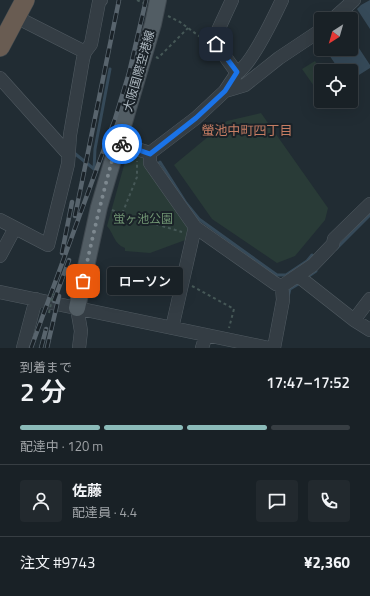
<!DOCTYPE html>
<html lang="ja">
<meta charset="utf-8">
<style>
:root{--surface:#192126;--page:#22292e;--text:#f1f3f6;--muted:#9fa3a7;--line:#373e43;--accent:#8bbbb9}
body{margin:0;font-family:"Titillium Web","Noto Sans JP",sans-serif;background:var(--page);color:var(--text);height:100vh;display:flex;flex-direction:column;font-size:15px;white-space:nowrap}
*{box-sizing:border-box;margin:0}
p{font-size:13px;color:var(--muted)}
.icon{flex:none;width:22px;height:22px;fill:none;stroke:currentColor;stroke-width:2;stroke-linecap:round;stroke-linejoin:round}
.map{position:relative;height:348px;overflow:hidden}
.side{display:flex;flex-direction:column;background:var(--surface);flex:1}
.side>*{flex:none}
.needle{width:26px;rotate:217deg}
.tools{position:absolute;left:314px;top:12px;display:grid;gap:8px}
.tools a{display:grid;place-items:center;width:44px;height:44px;border-radius:4px;background:var(--surface);box-shadow:0 4px 16px #0002,0 0 0 1px var(--line);font-size:20px}
.pin{position:absolute;display:grid;place-items:center;width:34px;height:34px;color:#fff;margin:-17px;border-radius:8px;box-shadow:0 2px 6px #0006}
.courier{position:absolute;display:grid;place-items:center;width:40px;height:40px;margin:-20px;border:3px solid #1a73e8;border-radius:50%;background:#fff;color:#222;box-shadow:0 1px 5px #0007}
.bubble{position:absolute;height:28px;border-radius:4px;background:var(--surface);box-shadow:0 4px 16px #0002,0 0 0 1px var(--line);font-size:13px;font-weight:600;line-height:28px;text-align:center}
.head em{font-style:normal;font-weight:600}
.head div{display:flex;flex-direction:column-reverse}
.head{display:flex;align-items:center;justify-content:space-between;height:68px;padding:0 20px}
h1{font-size:26px;font-weight:600;line-height:30px}
.bar{display:grid;grid-template-columns:repeat(4,1fr);gap:6px 4px;align-content:center;height:48px;padding:0 20px}
.bar i{height:5px;border-radius:3px;background:var(--line)}
.bar .selected{background:var(--accent)}
.bar p{grid-column:span 4}
.line{display:flex;align-items:center;gap:10px;padding:0 20px;border-top:1px solid var(--line)}
.line div{flex:1}
.round{display:grid;place-items:center;flex:none;width:42px;height:42px;border-radius:4px;background:var(--page)}
.map>svg:first-child{display:block}
.green{fill:#293b37}
.water{fill:#364a59}
.lines{fill:none;stroke-linecap:round;stroke-linejoin:round}
.stream{stroke:#364a59;stroke-width:3}
.minor-casing{stroke:#515b62;stroke-width:14}
.major-casing{stroke:#404950;stroke-width:18}
.highway-casing{stroke:#3e484e;stroke-width:20}
.path{stroke:#465857;stroke-width:2;stroke-dasharray:3 3;stroke-linecap:butt}
.minor{stroke:#343d44;stroke-width:13}
.major{stroke:#525d64;stroke-width:16}
.highway{stroke:#695c52;stroke-width:19}
.rail-casing{stroke:#58646d;stroke-width:4.5}
.rail{stroke:#1a2228;stroke-width:3;stroke-dasharray:9;stroke-linecap:butt}
.path-bridge{stroke:#465857;stroke-width:2;stroke-dasharray:3 3;stroke-linecap:butt}
.done{stroke:#7d888f;stroke-width:4;stroke-dasharray:0 7.2}
.route{stroke:#1a73e8;stroke-width:5}
.labels{text-anchor:middle;stroke-width:4;stroke-linejoin:round;paint-order:stroke}
.street-label{font-size:12px;fill:#aeb9c1;stroke:#1a2228}
.park-label{font-size:12px;fill:#709472;stroke:#1a2228}
.neighbourhood-label{font-size:13px;fill:#c67d63;stroke:#1a2228}
</style>
<div class="map">
<svg width="370" height="348" viewBox="0 0 370 348">
<rect width="100%" height="100%" fill="#212c33"/>
<path class="green" d="M 315,61 L 322,71 L 321,71 L 321,96 L 302,69 Z
M 261,113 L 328,208 L 325,220 L 295,256 L 277,263 L 212,219 L 174,165 L 227,121 Z
M 128,151 L 141,155 L 190,229 L 188,239 L 150,253 L 125,251 L 125,248 C 114,244 114,234 107,226 Z"/>
<path class="water" d="M 370,0 L 370,29 L 357,9 L 361,5 Z
M 351,36 L 370,65 L 370,68 L 351,80 L 351,71 L 340,71 L 325,49 L 351,49 Z"/>
<g class="lines">
<path class="stream" d="M 73,152 L 94,169
M 159,163 L 160,162 L 186,203 L 199,219 L 277,275 L 286,275 L 307,261 L 312,255
M 94,169 L 95,149 L 110,69
M 336,249 L 370,215
M 306,278 L 316,271
M 288,297 L 290,289 L 300,283"/>
<g class="minor-casing">
<path id="minor" d="M 16,17 L 85,52
M 333,19 L 354,0
M 237,73 C 252,64 274,17 282,0
M 0,78 L 69,155
M 225,91 L 245,85 L 279,58 L 321,30
M 117,143 L 150,153 L 196,118 L 225,91 L 237,73 L 216,44 L 214,39 L 232,0
M 150,153 L 150,163 L 195,227 L 276,284 L 282,286 L 283,300 L 274,348
M 0,220 L 48,245 L 68,164 L 70,135 L 83,59 L 85,52 L 91,44 L 99,2 L 101,0
M 0,256 L 15,228
M 298,276 L 354,320 L 370,330
M 282,286 L 313,265 L 333,244 L 334,239 L 370,204
M 0,292 L 269,348
M 77,308 L 81,331 L 79,348
M 354,320 L 370,299
M 172,328 L 195,227
M 23,348 L 36,299
M 202,348 L 206,335"/>
</g>
<g class="major-casing">
<path id="major" d="M 77,308 L 99,207 L 153,24 L 158,0"/>
</g>
<g class="highway-casing">
<path id="highway" d="M 0,47 L 25,0"/>
</g>
<path class="path" d="M 137,0 L 143,3
M 168,16 L 180,22 L 203,39
M 156,57 L 158,58 L 188,28
M 112,210 L 122,214 L 137,177 L 137,161
M 122,214 L 182,232
M 192,286 L 234,309 L 229,328"/>
<use href="#minor" class="minor"/>
<use href="#major" class="major"/>
<use href="#highway" class="highway"/>
<g class="rail-casing">
<path id="rail" d="M 125,108 L 142,44
M 75,216 L 119,0
M 62,253 L 72,202
M 54,301 L 69,260
M 31,348 L 115,119 L 129,73 L 146,0
M 41,348 L 46,329
M 47,348 L 59,296"/>
</g>
<use href="#rail" class="rail"/>
<path class="path-bridge" d="M 49,313 L 53,294"/>
</g>
<g class="lines">
<path class="done" d="M 83,281 C 93,234 104,188 117,143 L 122,144"/>
<path class="route" d="M 122,144 L 150,154 L 196,118 L 225,91 L 237,72 L 216,44"/>
</g>
<g class="labels">
<g class="street-label">
<text transform="translate(139 71) rotate(-74)" y="4">大阪国際空港線</text>
</g>
<g class="park-label">
<text x="143" y="223">蛍ヶ池公園</text>
</g>
<g class="neighbourhood-label">
<text x="247" y="135">螢池中町四丁目</text>
</g>
</g>
</svg>
<div class="tools">
<a><svg class="needle" viewBox="-14 -14 28 28"><path d="M0-13l5 13h-10z" fill="#e53935"/><path d="M0 13l5-13h-10z" fill="#9fa3a7"/></svg></a>
<a><svg class="icon" aria-label="locate" viewBox="0 0 24 24"><circle cx="12" cy="12" r="6"/><path d="M12 2v4M12 18v4M2 12h4M18 12h4"/></svg></a>
</div>
<div class="pin" style="left:83px;top:281px;background:#ea580c"><svg class="icon" aria-label="bag" viewBox="0 0 24 24"><path d="M5 8h14l-1 12H6zM9 8a3 3 0 0 1 6 0"/></svg></div>
<div class="pin" style="left:216px;top:44px;background:#1f2937"><svg class="icon" aria-label="home" viewBox="0 0 24 24"><path d="M3 11l9-7 9 7M6 9v11h12V9"/></svg></div>
<div class="courier" style="left:122px;top:144px"><svg class="icon" aria-label="bike" viewBox="0 0 24 24"><circle cx="6" cy="16" r="4"/><circle cx="18" cy="16" r="4"/><path d="M6 16l4-8h5l3 8M10 8l3 8H6M13 5h3"/></svg></div>
<div class="bubble" style="left:107px;top:267px;width:76px">ローソン</div>
</div>
<section class="side">
<div class="head"><div><h1>2 分</h1><p>到着まで</p></div><em>17:47–17:52</em></div>
<div class="bar"><i class="selected"></i><i class="selected"></i><i class="selected"></i><i></i><p>配達中 · 120 m</p></div>
<div class="line" style="height:72px"><a class="round"><svg class="icon" aria-label="person" viewBox="0 0 24 24"><circle cx="12" cy="8" r="4"/><path d="M4 21q1-7 8-7t8 7"/></svg></a><div><b>佐藤</b><p>配達員 · 4.4</p></div><a class="round"><svg class="icon" aria-label="chat" viewBox="0 0 24 24"><path d="M4 5h16v11H9l-5 4z"/></svg></a><a class="round"><svg class="icon" aria-label="phone" viewBox="0 0 24 24"><path d="M5 4h4l2 5-3 2q2 4 5 5l2-3 5 2v4C11 20 4 13 5 4z"/></svg></a></div>
<div class="line" style="height:52px"><div>注文 #9743</div><b>¥2,360</b></div>
</section>
